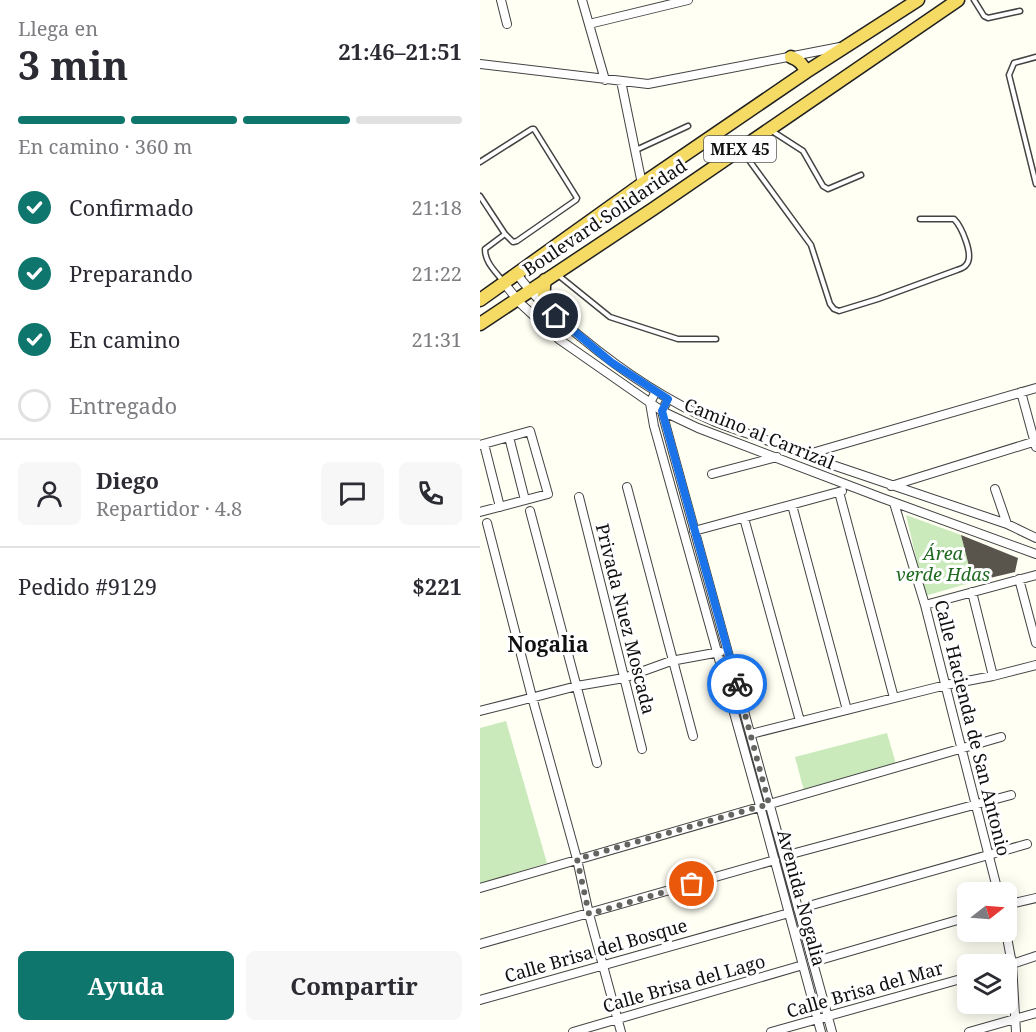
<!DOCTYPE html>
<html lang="es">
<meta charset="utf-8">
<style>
:root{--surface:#fff;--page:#f7f7f7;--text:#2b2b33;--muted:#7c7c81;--line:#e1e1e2;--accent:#0f766e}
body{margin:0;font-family:"Noto Serif",serif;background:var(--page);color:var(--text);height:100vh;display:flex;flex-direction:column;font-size:22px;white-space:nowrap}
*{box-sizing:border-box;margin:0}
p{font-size:20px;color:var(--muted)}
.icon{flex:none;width:33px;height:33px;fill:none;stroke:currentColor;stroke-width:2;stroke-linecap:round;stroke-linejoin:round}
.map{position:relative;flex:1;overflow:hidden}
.panel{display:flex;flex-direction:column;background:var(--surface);width:480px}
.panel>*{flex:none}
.needle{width:39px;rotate:73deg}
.fabs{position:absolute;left:477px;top:882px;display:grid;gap:12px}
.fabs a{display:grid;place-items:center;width:60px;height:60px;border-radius:9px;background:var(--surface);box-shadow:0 3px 15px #0003;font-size:30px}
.pin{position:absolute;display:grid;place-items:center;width:51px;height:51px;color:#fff;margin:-26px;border:3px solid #fff;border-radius:50%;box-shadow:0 2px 6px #0007}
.courier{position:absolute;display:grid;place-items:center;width:60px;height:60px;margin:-30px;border:4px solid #1a73e8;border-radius:50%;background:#fff;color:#222;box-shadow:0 2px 8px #0007}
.headline em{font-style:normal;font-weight:700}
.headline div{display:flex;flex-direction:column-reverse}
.headline{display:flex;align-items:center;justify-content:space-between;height:102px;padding:0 18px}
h1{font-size:39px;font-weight:700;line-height:45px}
.bar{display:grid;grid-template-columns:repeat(4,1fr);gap:9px 6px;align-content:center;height:72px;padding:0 18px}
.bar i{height:8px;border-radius:4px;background:var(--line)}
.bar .selected{background:var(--accent)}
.bar p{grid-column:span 4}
.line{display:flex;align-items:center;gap:15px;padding:0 18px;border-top:2px solid var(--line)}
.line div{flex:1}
.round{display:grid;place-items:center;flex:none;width:63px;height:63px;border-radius:9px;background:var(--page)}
ol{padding:0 18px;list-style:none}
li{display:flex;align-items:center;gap:18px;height:66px}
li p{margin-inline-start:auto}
li .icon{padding:6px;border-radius:50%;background:var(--accent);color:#fff;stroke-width:4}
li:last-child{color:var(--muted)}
li i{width:33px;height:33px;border:3px solid var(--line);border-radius:50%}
.button{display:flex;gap:12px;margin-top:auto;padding:12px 18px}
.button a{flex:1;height:69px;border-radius:9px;background:var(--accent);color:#fff;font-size:24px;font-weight:700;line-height:69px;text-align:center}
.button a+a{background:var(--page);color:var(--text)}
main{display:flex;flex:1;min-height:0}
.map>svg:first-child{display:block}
.green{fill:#cbeabc}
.building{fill:#59544c}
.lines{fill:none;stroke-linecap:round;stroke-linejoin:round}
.service-casing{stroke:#434343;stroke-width:7}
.minor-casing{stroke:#434343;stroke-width:10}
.trunk-casing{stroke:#212121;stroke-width:15}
.service{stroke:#fff;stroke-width:4}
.minor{stroke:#fff;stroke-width:8}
.trunk{stroke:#f5da64;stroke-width:12}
.done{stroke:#646460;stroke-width:6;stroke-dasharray:0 10.8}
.route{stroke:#1a73e8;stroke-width:8}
.labels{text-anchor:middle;stroke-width:6;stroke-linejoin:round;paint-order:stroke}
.shield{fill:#fff;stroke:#585858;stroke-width:1.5}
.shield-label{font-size:16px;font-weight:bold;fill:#101010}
.street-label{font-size:18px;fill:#101010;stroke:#fff}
.park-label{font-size:18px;font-style:italic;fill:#206920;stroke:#fff}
.quarter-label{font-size:21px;font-weight:bold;fill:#101010;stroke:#fff}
</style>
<main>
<section class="panel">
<div class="headline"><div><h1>3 min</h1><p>Llega en</p></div><em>21:46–21:51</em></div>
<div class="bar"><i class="selected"></i><i class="selected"></i><i class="selected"></i><i></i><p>En camino · 360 m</p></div>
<ol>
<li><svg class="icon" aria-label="check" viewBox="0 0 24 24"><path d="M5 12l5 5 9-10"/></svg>Confirmado<p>21:18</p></li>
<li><svg class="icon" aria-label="check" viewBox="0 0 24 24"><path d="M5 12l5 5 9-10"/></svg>Preparando<p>21:22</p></li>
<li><svg class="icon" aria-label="check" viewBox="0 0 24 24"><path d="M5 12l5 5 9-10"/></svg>En camino<p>21:31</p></li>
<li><i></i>Entregado</li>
</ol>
<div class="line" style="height:108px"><a class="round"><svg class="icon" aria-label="person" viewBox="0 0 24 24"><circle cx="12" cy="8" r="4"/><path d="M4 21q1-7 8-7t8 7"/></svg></a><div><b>Diego</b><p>Repartidor · 4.8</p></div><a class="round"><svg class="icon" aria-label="chat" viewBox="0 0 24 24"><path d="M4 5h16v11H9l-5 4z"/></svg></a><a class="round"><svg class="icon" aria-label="phone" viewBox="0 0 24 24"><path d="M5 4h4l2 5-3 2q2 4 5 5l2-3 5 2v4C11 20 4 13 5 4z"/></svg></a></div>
<div class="line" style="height:78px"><div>Pedido #9129</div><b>$221</b></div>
<div class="button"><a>Ayuda</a><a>Compartir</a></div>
</section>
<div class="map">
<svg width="556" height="1032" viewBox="0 0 556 1032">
<rect width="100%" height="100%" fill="#fffff4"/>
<path class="green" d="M 426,515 L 481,535 L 493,582 L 445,596 Z
M 26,721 L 67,863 L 0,884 L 0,728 Z
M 407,733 L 416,764 L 324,791 L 315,757 Z"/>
<path class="building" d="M 481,535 L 538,558 L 535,572 L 493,582 Z"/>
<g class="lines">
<g class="service-casing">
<path id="service" d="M 494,0 L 504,16 L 508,18 L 540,11
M 556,57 L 534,63 L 529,75 L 556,184
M 292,131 L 323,151 L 343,186 L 348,189 L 381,175
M 156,150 L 208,126
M 263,152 L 331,245 L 350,304 L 354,309 L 359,311 L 398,299 L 477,270 C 480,269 484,268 486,265 C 495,256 481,226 474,219 L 440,219
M 0,162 L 52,129 L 54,129 L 97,198 L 96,200 L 37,241 L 33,242 L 25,234
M 0,196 L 25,234 L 5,249 C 5,262 14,270 22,280
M 78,275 L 130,317 L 198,339 L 236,339"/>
</g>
<g class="minor-casing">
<path id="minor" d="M 21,0 L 27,24
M 102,0 L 125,80
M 109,24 L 208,0
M 0,64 L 168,84 L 360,47
M 141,81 L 162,184
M 37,274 C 55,299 78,319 102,338 C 142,371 185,400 233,421 C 263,433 294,441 323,455 L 527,524 L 556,538
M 24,283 L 40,303 L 80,340 L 182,411 L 218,428 L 402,498 L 556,554
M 176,391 L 170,403 L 174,426 L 280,806 L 341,1032
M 541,392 L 556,447
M 188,399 L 182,411 L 185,423 L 352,1032
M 29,437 L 45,500
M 4,444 L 20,507
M 0,445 L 50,431 L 68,494 L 0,512
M 325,455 L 556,388
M 232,474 L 297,457
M 411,486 L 556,441
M 147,487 L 213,736
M 515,489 L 527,524
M 359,492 L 414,698
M 99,497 L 162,749
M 414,503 L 445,605 L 518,892
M 312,505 L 367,710
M 50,511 L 117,763
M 264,518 L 320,721
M 7,523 L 52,697 L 97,859 L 109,914 L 141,1032
M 214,531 L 362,491
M 539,579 L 556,643
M 492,592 L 513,676
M 445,605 L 556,575
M 0,711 L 97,686 L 144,678 L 191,661 L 240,652
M 271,734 L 466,685 L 513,676 L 556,665
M 304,856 L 531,795
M 0,888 L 521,737
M 526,905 L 556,898
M 318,909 L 547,844
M 526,932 L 532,964 L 536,1032
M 0,944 L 295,860
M 333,962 L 488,917
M 526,966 L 556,956
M 0,1000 L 309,913
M 93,1032 L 323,965
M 291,1032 L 488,977
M 489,1032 L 556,1013"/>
</g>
<g class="trunk-casing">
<path id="trunk" d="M 311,57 C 319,60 323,64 326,72
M 65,280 C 63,290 63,297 66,307
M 0,300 L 162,184 L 326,72 L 438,0
M 0,324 L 173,209 L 478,0"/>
</g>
<use href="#service" class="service"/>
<use href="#minor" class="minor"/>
<use href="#trunk" class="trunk"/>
</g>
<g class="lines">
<path class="done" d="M 212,884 L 109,914 L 97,859 L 289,804 L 257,684"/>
<path class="route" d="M 76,316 L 131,362 L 188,399 L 182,411 L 257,684"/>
</g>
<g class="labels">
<rect class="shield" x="224" y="136" width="72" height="26" rx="4.5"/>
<g class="shield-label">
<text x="260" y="155">MEX 45</text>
</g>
<g class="street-label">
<text transform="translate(125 218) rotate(-34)" y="6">Boulevard Solidaridad</text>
<text transform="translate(279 434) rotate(22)" y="6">Camino al Carrizal</text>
<text transform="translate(145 619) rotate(76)" y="6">Privada Nuez Moscada</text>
<text transform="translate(492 728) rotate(76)" y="6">Calle Hacienda de San Antonio</text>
<text transform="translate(321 898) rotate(75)" y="6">Avenida Nogalia</text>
<text transform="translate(116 951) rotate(-16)" y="6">Calle Brisa del Bosque</text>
<text transform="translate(204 984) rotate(-16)" y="6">Calle Brisa del Lago</text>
<text transform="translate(385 990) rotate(-16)" y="6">Calle Brisa del Mar</text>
</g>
<g class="park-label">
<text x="463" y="560">Área<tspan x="463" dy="21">verde Hdas</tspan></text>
</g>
<g class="quarter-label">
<text x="68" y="652">Nogalia</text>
</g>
</g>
</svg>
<div class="fabs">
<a><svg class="needle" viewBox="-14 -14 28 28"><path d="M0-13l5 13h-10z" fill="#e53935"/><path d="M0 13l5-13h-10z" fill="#7c7c81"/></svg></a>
<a><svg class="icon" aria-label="layers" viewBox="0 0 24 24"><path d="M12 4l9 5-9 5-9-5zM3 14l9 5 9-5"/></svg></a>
</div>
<div class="pin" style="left:212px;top:884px;background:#ea580c"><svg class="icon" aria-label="bag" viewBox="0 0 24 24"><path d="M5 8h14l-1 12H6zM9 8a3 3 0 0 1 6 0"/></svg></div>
<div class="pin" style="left:76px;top:316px;background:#1f2937"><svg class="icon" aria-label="home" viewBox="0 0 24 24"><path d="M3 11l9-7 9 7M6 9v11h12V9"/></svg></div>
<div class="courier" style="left:257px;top:684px"><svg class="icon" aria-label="bike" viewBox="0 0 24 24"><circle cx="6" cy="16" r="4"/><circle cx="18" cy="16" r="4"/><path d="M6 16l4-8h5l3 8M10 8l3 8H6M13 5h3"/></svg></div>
</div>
</main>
